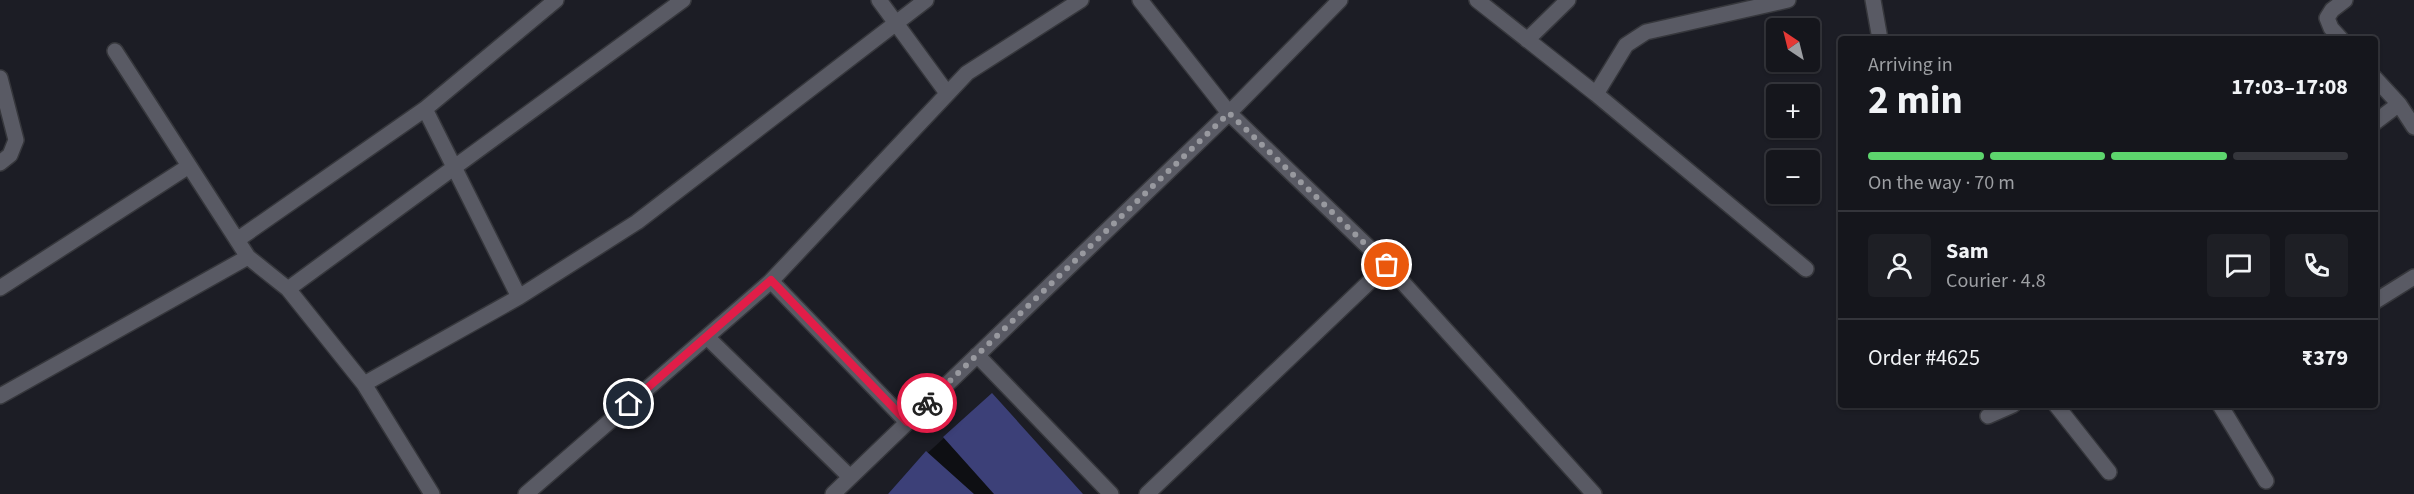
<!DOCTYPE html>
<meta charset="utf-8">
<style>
:root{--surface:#15161c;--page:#1e1f25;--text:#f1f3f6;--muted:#9d9fa3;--line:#34353b;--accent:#5dd56d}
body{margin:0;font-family:"Source Sans 3",sans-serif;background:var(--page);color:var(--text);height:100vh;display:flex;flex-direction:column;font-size:22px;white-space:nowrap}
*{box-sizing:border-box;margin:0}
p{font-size:20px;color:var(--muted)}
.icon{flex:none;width:33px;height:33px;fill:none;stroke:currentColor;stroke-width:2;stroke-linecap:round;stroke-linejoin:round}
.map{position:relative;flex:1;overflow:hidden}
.details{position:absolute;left:1838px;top:36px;width:540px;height:372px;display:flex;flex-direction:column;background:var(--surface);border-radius:6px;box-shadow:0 2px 4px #0004,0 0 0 2px var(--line)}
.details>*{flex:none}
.needle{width:39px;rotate:325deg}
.buttons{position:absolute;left:1766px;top:18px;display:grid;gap:12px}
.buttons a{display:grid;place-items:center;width:54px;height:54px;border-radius:6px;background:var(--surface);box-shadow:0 2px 4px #0004,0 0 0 2px var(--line);font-size:30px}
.pin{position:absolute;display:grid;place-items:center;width:51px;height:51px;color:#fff;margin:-26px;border:3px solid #fff;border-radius:50%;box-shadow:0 2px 6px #0007}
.courier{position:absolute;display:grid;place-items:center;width:60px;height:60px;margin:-30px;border:4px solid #e11d48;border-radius:50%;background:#fff;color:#222;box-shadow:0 2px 8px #0007}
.summary em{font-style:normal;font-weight:700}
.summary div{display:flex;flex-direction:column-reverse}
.summary{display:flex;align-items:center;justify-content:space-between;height:102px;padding:0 30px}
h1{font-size:39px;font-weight:700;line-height:45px}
.bar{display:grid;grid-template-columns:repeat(4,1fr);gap:9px 6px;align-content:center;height:72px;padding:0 30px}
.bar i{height:8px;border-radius:4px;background:var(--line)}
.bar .on{background:var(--accent)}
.bar p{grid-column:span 4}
.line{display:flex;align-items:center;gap:15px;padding:0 30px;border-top:2px solid var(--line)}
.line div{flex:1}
.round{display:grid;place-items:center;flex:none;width:63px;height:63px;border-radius:6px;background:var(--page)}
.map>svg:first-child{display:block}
.shadow{fill:#0007}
.building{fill:#3c4078}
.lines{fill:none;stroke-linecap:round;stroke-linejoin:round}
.minor-casing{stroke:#36373c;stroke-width:18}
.minor{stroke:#595a64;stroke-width:15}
.done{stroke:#98999f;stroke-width:6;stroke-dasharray:0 10.8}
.route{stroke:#e11d48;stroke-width:8}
</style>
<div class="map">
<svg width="2414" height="494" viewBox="0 0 2414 494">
<rect width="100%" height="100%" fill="#1c1d25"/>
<path class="shadow" d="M 944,438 L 1081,494 L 888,494 L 911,468 Z"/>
<path class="building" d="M 992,393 L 1083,494 L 994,494 L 943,437 Z
M 926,451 L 974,494 L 888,494 Z"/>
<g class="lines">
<g class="minor-casing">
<path id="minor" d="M 879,0 L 947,93
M 1140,0 L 1229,113 L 1387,265 L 1594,494
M 1477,0 L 1596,94 L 1806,269
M 1873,0 L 1880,39
M 2341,39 L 2331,28 L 2327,18 L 2332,10 L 2345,0
M 1527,40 L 1568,0
M 2374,77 L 2399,104 L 2414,127
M 0,78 L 16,140 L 10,155 L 0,163
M 1596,94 L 1626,45 L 1646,32 L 1788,0
M 425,109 L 519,297
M 2374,123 L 2399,104
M 237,240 L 425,109 L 556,0
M 248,257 L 288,289 L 364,384 L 432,494
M 771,281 L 907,422
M 0,288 L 189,166
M 288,289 L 683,0
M 2374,302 L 2414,277
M 708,338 L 850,477
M 977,355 L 1111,494
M 364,384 L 519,297 L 637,222 L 926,0
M 0,396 L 248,257 L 115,51
M 2056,405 L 2109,472
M 2220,405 L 2266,481
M 1988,416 L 2013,405
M 526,494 L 771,281 L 967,73 L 1081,0
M 833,494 L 1229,113 L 1340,0
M 1147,494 L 1387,265"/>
</g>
<use href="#minor" class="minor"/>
</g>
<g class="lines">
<path class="done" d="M 927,403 L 1229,113 L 1387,265"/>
<path class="route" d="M 629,404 L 771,280 L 907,422 L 927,403"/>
</g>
</svg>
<div class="buttons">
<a><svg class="needle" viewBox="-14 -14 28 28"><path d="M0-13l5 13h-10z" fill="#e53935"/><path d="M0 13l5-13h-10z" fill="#9d9fa3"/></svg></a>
<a>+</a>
<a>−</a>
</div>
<div class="pin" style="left:1387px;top:265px;background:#ea580c"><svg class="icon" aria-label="bag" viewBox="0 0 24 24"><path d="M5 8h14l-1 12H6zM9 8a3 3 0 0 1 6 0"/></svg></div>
<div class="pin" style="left:629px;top:404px;background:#1f2937"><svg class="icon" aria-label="home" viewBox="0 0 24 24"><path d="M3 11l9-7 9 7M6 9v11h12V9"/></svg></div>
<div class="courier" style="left:927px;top:403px"><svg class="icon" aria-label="bike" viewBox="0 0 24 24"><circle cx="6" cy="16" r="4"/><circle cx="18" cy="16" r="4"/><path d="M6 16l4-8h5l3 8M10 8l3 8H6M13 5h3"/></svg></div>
<section class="details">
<div class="summary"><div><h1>2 min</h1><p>Arriving in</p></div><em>17:03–17:08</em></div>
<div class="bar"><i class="on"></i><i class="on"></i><i class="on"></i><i></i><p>On the way · 70 m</p></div>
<div class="line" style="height:108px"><a class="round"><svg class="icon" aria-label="person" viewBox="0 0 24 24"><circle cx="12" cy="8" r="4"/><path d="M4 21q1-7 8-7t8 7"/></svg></a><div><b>Sam</b><p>Courier · 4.8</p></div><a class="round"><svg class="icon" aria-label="chat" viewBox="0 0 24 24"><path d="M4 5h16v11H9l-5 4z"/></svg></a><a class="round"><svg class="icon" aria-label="phone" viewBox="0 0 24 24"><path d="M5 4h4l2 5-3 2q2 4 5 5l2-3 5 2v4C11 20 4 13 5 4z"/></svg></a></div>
<div class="line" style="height:78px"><div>Order #4625</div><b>₹379</b></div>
</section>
</div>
